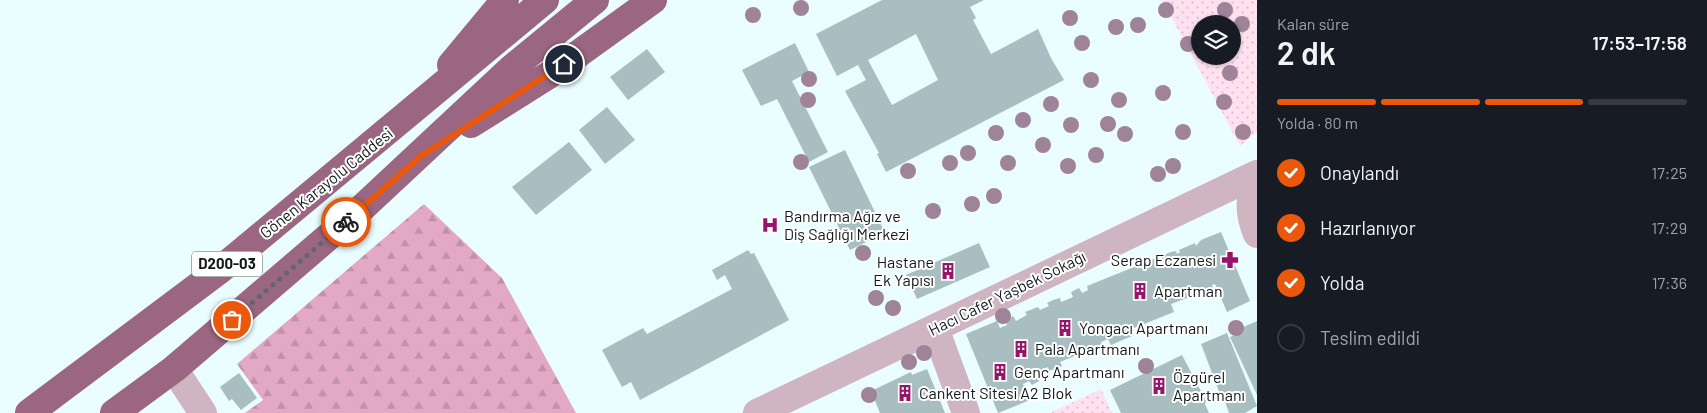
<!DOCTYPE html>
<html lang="tr">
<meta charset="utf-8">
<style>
:root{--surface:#171b24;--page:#20242c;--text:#f1f3f6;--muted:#9ea1a6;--line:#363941;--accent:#ea580c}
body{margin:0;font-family:Barlow,sans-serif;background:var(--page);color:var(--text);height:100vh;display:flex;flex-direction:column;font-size:19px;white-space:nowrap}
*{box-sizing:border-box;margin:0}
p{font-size:16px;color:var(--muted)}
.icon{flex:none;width:28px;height:28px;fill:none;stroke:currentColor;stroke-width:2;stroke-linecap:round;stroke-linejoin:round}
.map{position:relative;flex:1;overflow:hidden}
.side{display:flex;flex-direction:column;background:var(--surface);width:450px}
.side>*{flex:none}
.buttons{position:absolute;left:1191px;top:15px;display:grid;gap:10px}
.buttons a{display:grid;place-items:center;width:50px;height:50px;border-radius:50%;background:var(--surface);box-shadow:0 1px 4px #0004;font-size:25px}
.pin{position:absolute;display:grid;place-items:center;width:42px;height:42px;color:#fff;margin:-21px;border:2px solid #fff;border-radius:50%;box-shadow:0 1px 5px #0007}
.courier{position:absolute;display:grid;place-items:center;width:50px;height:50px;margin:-25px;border:4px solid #ea580c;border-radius:50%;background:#fff;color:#222;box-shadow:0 1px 6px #0007}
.headline em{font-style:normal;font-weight:600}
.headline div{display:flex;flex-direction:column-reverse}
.headline{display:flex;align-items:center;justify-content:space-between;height:85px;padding:0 20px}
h1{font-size:32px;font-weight:600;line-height:38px}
.bar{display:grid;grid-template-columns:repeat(4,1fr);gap:8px 5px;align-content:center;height:60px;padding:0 20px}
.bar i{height:6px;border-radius:4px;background:var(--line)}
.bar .active{background:var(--accent)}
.bar p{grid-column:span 4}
ol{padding:0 20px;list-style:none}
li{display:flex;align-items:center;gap:15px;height:55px}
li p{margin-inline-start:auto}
li .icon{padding:5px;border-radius:50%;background:var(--accent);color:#fff;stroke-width:4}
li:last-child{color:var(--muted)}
li i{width:28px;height:28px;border:2px solid var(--line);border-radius:50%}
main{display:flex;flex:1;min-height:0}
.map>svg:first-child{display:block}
.grass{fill:url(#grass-dots);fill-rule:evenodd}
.forest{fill:url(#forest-firs)}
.building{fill:#a8bec1;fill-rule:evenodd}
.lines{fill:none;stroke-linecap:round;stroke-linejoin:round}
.minor{stroke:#cfb4c1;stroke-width:28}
.highway{stroke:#9b6681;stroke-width:28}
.tree{fill:#9f8399}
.done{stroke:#5c686a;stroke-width:5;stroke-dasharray:0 9}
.route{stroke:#ea580c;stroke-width:6}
.labels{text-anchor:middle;stroke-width:4;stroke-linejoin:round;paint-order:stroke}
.shield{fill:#fff;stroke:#585d5e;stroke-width:1}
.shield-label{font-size:15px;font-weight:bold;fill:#101819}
.street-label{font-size:16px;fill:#101819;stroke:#fff}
.poi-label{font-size:16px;fill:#101819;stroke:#fff;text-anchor:start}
</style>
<main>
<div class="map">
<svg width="1257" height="413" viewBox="0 0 1257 413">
<defs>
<pattern id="grass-dots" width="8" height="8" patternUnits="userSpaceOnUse" patternTransform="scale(1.25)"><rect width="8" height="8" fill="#ffe1ef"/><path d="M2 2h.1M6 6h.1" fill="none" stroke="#dac0cc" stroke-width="1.8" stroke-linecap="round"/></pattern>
<pattern id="forest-firs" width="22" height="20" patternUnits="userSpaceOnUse" patternTransform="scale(1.25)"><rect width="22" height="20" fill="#e2a8c5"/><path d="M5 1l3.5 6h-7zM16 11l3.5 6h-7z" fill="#c190a9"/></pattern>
</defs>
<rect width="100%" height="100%" fill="#eafdff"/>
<path class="grass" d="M 1162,0 L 1257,0 L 1257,132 L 1240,146 ZM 1200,24 L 1232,24 L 1232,56 L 1200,56 Z
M 1101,389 L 1112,413 L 1052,413 L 1052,412 Z"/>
<path class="forest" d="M 424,204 L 502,278 L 576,413 L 245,413 L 263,400 L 237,364 Z"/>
<path class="building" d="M 882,0 L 984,0 L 970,7 L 976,18 L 973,20 L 991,54 L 1038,29 L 1051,58 L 1064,80 L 886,172 L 877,154 L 879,153 L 845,91 L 866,80 L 858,65 L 837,76 L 816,34 ZM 916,34 L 938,80 L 892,105 L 868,60 Z
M 795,43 L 809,72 L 792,81 L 828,152 L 809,162 L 777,99 L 761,106 L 742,70 Z
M 647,49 L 665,72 L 628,100 L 610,77 Z
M 607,107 L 635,140 L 605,164 L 579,130 Z
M 569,142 L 592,170 L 536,215 L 512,187 Z
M 845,150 L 885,233 L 850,250 L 809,167 Z
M 1221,232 L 1250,301 L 1227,312 L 1215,284 L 1212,285 L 1213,289 L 1197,294 L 1197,292 L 1190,297 L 1171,304 L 1174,312 L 1129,330 L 1132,336 L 1111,345 L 1108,339 L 1101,342 L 1104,347 L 1094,351 L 1092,347 L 1086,348 L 1087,351 L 1060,362 L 1062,366 L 1049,371 L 1048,367 L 1042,370 L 1044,373 L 1038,377 L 1039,381 L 1032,385 L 1029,381 L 1023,384 L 1030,400 L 998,413 L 966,334 L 997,321 L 1000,328 L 1007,325 L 1006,320 L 1013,316 L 1016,321 L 1027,315 L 1025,312 L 1038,307 L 1040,310 L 1049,306 L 1047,303 L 1053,300 L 1060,298 L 1061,302 L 1066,300 L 1073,297 L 1071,292 L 1079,288 L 1082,293 L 1088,290 L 1087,286 L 1171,252 L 1176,251 L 1177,254 L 1180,252 L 1179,250 L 1195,243 L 1196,246 L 1201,240 Z
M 979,243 L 990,267 L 917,299 L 906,275 Z
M 748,250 L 751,254 L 754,253 L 789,320 L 640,400 L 631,382 L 622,387 L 602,350 L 643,328 L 647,334 L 732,289 L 725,275 L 717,280 L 712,270 Z
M 1257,321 L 1257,395 L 1230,337 L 1235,335 L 1234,331 Z
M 1227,333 L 1257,406 L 1245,413 L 1229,413 L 1222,393 L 1220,394 L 1201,344 Z
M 1182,355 L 1206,401 L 1205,404 L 1209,413 L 1121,413 L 1110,390 Z
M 927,369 L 945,413 L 880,413 L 871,391 L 911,372 L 912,375 Z
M 239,373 L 257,398 L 241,410 L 232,399 L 229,401 L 220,387 Z"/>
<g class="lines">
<path class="minor" d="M 1257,176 C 1249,197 1248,213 1257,234
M 935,328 L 966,413
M 174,369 L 203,413
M 757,413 L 1257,174"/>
<path class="highway" d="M 451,65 L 505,0
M 471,124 L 549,75 L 653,0
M 29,413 L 221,269 L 545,0
M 114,413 L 174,369 L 362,208 L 512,68 L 595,0"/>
</g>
<g class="tree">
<circle cx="801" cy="8" r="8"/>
<circle cx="1166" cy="10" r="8"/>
<circle cx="1225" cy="10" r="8"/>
<circle cx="753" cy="15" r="8"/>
<circle cx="1070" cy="18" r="8"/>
<circle cx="1242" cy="24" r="8"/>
<circle cx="1138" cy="25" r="8"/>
<circle cx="1116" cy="27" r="8"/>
<circle cx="1082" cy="43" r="8"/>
<circle cx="1188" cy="44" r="8"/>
<circle cx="1230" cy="73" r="8"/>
<circle cx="809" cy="79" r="8"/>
<circle cx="1091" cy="80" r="8"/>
<circle cx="1163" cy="93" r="8"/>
<circle cx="808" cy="100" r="8"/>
<circle cx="1119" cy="100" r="8"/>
<circle cx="1224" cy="102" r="8"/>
<circle cx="1051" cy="104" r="8"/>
<circle cx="1023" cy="120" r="8"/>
<circle cx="1108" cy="124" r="8"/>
<circle cx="1071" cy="125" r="8"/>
<circle cx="1183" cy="132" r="8"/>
<circle cx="1243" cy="132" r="8"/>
<circle cx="996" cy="133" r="8"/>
<circle cx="1125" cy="134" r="8"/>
<circle cx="1043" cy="145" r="8"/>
<circle cx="968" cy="153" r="8"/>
<circle cx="1096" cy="155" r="8"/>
<circle cx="801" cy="162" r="8"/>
<circle cx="950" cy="163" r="8"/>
<circle cx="1008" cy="163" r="8"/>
<circle cx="1068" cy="166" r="8"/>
<circle cx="1173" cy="166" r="8"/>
<circle cx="908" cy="171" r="8"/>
<circle cx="1158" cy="174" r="8"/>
<circle cx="994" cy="196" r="8"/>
<circle cx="972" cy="204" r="8"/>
<circle cx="933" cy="211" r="8"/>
<circle cx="863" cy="253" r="8"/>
<circle cx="876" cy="298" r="8"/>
<circle cx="893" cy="308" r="8"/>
<circle cx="1003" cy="316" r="8"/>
<circle cx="1236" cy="328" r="8"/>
<circle cx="924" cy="353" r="8"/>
<circle cx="909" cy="362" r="8"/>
<circle cx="1146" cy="366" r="8"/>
<circle cx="869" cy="395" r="8"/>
</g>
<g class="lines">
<path class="done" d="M 232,320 L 346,222"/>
<path class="route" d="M 346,222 L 421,156 L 564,64"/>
</g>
<defs>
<g id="hospital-bare" transform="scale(1.35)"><path d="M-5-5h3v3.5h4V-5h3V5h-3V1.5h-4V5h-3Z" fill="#98146a" stroke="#fff" stroke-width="2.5" paint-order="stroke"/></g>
<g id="pharmacy-bare" transform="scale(1.35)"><path d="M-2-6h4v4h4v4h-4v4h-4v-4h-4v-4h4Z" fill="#98146a" stroke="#fff" stroke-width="2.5" paint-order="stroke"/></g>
<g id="building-bare" transform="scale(1.35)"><path d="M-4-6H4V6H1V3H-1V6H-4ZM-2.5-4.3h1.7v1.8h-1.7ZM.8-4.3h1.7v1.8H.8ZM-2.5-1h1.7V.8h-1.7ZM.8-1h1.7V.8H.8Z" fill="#98146a" stroke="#fff" stroke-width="2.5" paint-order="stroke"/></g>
</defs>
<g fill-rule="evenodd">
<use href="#hospital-bare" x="770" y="225"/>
<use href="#pharmacy-bare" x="1230" y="260"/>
<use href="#building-bare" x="948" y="271"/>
<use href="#building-bare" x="1140" y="291"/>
<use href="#building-bare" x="1065" y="328"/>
<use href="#building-bare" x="1021" y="349"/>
<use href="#building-bare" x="1000" y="372"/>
<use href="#building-bare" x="1159" y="386"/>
<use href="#building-bare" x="905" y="393"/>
</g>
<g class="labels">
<rect class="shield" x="192" y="251.5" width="70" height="25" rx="4"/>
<g class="shield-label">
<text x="227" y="269">D200-03</text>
</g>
<g class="street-label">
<text transform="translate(326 183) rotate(-39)" y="6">Gönen Karayolu Caddesi</text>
<text transform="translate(1007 293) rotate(-26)" y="6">Hacı Cafer Yaşbek Sokağı</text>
</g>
<g class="poi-label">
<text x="784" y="222">Bandırma Ağız ve<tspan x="784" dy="18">Diş Sağlığı Merkezi</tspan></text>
<text x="1216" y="266" text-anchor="end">Serap Eczanesi</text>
<text x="934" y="268" text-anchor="end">Hastane<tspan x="934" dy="18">Ek Yapısı</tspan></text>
<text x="1154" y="297">Apartman</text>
<text x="1079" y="334">Yongacı Apartmanı</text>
<text x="1035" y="355">Pala Apartmanı</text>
<text x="1014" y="378">Genç Apartmanı</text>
<text x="1173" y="383">Özgürel<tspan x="1173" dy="18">Apartmanı</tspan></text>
<text x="919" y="399">Cankent Sitesi A2 Blok</text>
</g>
</g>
</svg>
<div class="buttons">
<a><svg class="icon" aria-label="layers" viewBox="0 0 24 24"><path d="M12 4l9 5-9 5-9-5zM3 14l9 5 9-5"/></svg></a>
</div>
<div class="pin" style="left:232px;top:320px;background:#ea580c"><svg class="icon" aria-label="bag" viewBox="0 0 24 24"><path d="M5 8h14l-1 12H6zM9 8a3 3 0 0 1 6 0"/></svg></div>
<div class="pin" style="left:564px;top:64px;background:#1f2937"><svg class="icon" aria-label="home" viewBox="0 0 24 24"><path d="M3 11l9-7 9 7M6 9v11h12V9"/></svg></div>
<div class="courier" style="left:346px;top:222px"><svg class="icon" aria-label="bike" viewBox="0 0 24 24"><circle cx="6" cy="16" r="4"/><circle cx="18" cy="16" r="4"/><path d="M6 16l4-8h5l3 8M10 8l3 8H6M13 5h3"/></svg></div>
</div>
<section class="side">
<div class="headline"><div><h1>2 dk</h1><p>Kalan süre</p></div><em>17:53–17:58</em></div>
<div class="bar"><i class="active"></i><i class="active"></i><i class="active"></i><i></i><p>Yolda · 80 m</p></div>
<ol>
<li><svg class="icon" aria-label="check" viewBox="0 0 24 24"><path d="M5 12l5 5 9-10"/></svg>Onaylandı<p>17:25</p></li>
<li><svg class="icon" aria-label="check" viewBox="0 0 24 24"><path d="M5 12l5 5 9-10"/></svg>Hazırlanıyor<p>17:29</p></li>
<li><svg class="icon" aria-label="check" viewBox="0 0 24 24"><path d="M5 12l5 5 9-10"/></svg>Yolda<p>17:36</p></li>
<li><i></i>Teslim edildi</li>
</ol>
</section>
</main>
